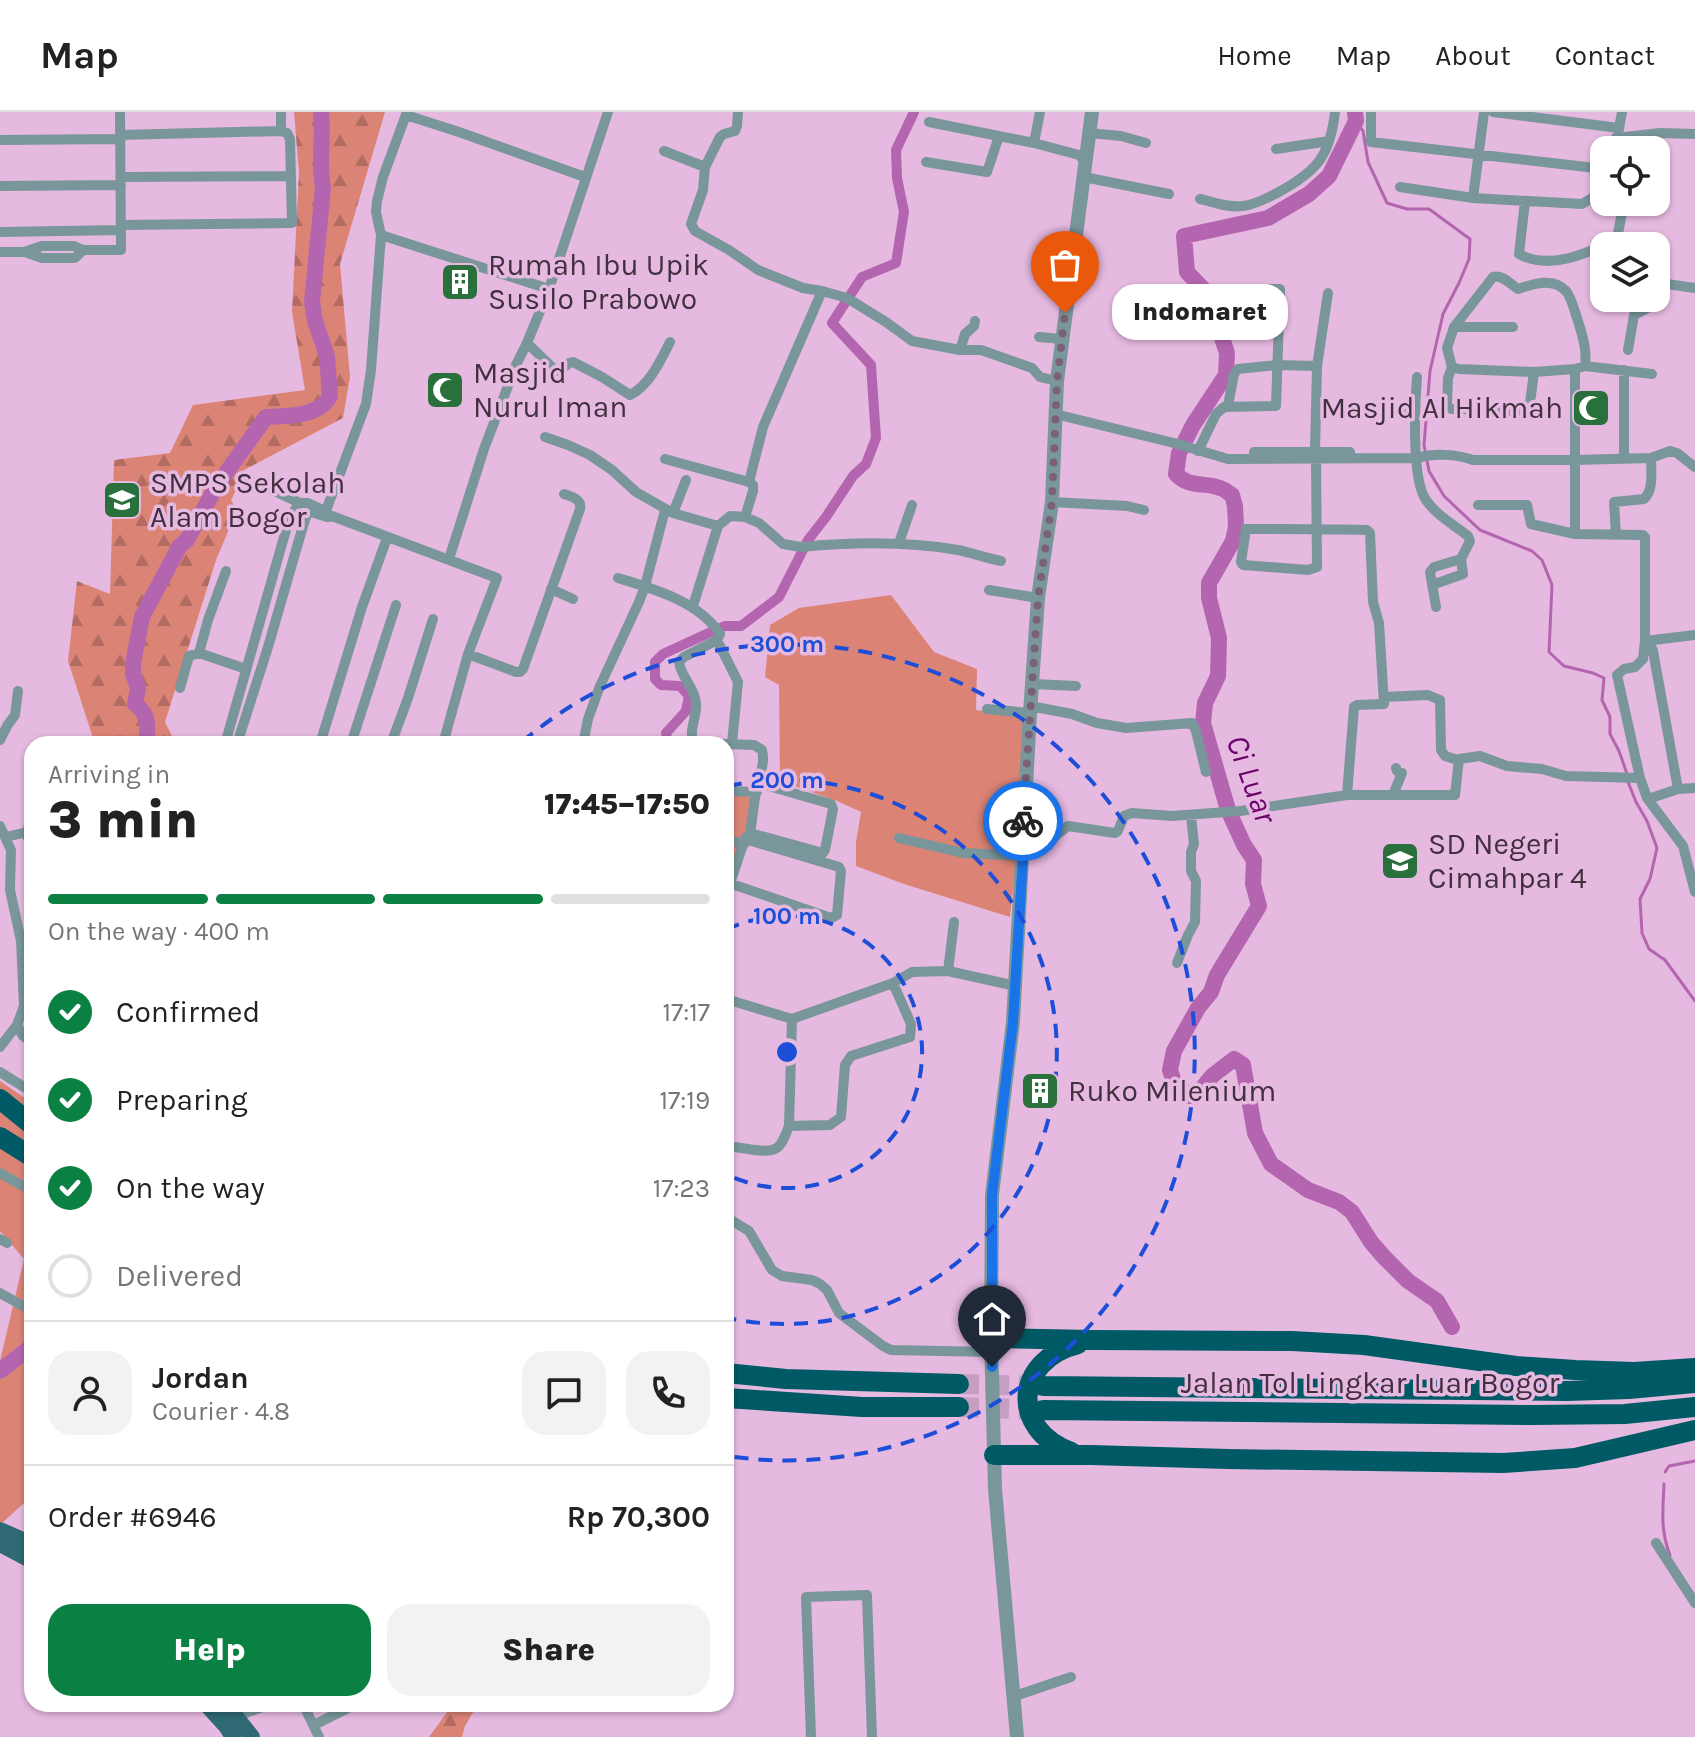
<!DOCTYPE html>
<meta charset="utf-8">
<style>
:root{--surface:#fff;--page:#f2f2f2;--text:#222;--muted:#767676;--line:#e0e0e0;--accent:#0b8043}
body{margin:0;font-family:Karla,sans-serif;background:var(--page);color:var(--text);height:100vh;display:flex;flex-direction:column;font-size:30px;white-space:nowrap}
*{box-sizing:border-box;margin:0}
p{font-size:26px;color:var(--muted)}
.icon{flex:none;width:44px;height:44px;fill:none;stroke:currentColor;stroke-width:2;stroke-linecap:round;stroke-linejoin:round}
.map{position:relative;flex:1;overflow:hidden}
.panel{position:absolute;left:24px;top:624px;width:710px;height:976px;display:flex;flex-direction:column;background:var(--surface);border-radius:24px;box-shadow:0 2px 6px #0004}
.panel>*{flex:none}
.controls{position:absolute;left:1590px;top:24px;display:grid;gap:16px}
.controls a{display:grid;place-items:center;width:80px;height:80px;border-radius:16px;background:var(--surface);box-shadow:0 2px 6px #0004;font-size:40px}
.pin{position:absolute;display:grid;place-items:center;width:68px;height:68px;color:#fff;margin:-82px -34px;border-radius:50% 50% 50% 0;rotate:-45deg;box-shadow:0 0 8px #0007}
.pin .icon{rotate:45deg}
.courier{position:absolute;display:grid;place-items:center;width:80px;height:80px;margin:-40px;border:6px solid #1a73e8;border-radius:50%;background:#fff;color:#222;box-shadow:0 2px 10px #0007}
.bubble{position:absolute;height:56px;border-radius:24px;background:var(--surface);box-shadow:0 2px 6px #0004;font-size:26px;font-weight:800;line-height:56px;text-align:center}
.summary em{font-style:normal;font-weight:800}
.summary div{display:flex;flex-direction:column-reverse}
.summary{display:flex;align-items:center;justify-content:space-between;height:136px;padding:0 24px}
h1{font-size:52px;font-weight:800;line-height:60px}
.bar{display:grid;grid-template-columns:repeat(4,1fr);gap:12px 8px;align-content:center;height:96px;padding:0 24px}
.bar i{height:10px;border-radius:6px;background:var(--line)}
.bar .selected{background:var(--accent)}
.bar p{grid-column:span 4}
.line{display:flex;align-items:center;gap:20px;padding:0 24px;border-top:2px solid var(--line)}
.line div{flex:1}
.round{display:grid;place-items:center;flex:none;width:84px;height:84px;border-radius:24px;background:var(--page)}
ol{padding:0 24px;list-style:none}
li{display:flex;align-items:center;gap:24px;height:88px}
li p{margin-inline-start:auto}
li .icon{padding:8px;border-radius:50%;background:var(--accent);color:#fff;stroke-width:4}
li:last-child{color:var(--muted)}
li i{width:44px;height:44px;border:4px solid var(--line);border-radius:50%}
.action{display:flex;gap:16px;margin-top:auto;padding:16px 24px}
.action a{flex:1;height:92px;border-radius:24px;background:var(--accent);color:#fff;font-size:32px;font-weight:800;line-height:92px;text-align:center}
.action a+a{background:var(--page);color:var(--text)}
header{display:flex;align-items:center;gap:48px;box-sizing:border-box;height:112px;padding:0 40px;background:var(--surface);border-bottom:2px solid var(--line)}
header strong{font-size:38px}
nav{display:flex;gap:44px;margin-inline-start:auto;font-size:28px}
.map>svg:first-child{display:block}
.grass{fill:#db8476}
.forest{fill:url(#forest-firs)}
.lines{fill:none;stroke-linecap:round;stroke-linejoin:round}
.stream{stroke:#b465af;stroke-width:3}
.canal{stroke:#b465af;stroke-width:10}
.river{stroke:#b465af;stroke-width:16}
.motorway-tunnel{stroke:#c59ec1;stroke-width:20;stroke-dasharray:20 10;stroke-linecap:butt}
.minor{stroke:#79969b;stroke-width:10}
.tertiary{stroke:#79969b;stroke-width:14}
.primary{stroke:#2f6a74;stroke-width:16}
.motorway{stroke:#005a65;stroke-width:20}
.done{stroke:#7b6078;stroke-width:8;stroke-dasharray:0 14.4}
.route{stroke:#1a73e8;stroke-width:10}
.ring{fill:none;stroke:#1d4ed8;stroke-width:4;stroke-dasharray:14 10}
.labels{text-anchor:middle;stroke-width:7;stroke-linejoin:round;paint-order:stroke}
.poi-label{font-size:30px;fill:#423040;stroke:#e6b9e1;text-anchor:start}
.street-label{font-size:30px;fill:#423040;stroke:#e6b9e1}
.water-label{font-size:32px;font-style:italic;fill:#6d036b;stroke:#e6b9e1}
.centre{fill:#1d4ed8;stroke:#e6b9e1;stroke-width:4}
.ring-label{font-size:24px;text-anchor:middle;font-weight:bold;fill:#1d4ed8;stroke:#e6b9e1;stroke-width:7;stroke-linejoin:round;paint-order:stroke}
</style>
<header>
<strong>Map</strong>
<nav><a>Home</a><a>Map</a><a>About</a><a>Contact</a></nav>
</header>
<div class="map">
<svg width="1695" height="1625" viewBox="0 0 1695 1625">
<defs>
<pattern id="forest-firs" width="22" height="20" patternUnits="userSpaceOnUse" patternTransform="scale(2)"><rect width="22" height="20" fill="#db8476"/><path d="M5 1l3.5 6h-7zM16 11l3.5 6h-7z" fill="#b36c62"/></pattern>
</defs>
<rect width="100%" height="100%" fill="#e6b9e1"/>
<path class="grass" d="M 891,483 L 934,540 L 977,557 L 976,598 L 1031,604 L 1010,805 L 904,772 L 856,754 L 856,730 L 861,700 L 837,689 L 780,669 L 779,573 L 765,565 L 770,513 L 799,496 Z
M 726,683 L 749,683 L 754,691 L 726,778 Z
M 0,969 L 32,991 L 32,1384 L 2,1411 L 0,1410 L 0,1249 L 24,1147 L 0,1119 Z"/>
<path class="forest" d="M 294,0 L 385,0 L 340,152 L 350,265 L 343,306 L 244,358 L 231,389 L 238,396 L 216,448 L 165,610 L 173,626 L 181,632 L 95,632 L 68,549 L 77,469 L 110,482 L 114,348 L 170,341 L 193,293 L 305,278 L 292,200 L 299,61 Z
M 453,1592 L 478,1592 L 465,1614 L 462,1625 L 429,1625 Z"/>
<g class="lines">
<path class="stream" d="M 1356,9 L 1363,19 L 1368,50 L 1387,91 L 1407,97 L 1429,97 L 1470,127 L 1469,147 L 1459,171 L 1443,202 L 1430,259 L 1424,333 L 1429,359 L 1444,384 L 1480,418 L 1532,439 L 1542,448 L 1552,473 L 1549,540 L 1564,554 L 1593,561 L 1604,566 L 1602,588 L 1610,605 L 1610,622 L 1619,639 L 1627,662
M 1628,670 L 1636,690 L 1647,709 L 1657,736 L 1650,767 L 1640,787 L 1642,821 L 1649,837 L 1665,848 L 1695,889
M 1665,1360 L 1669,1354 L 1695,1349
M 1664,1372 C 1663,1399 1660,1417 1670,1443"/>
<path class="canal" d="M 668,632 L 666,621 L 686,599 L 689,584 L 680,574 L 661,573 L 655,567 L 655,550 L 663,542 L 713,519 L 725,514 L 741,514 L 779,485 L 808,428 L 826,405 L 853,364 L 866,352 L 876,326 L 871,253 L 832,211 L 862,165 L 896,151 L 904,100 L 897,66 L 896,38 L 914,0"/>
<path class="river" d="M 1355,0 L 1356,9 L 1329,64 L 1309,82 L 1268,106 L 1184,124 L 1187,160 L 1207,181 L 1227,241 L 1226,263 L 1193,313 L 1179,341 L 1176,362 C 1189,376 1205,370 1220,376 C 1225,377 1228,381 1232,383 L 1235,394 L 1236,415 L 1233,429 L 1209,471 L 1209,486 L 1219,526 L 1218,564 L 1205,591 L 1203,611 L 1228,698 L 1244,733 L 1254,748 L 1253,772 L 1259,794 L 1217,863 L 1211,880 L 1198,896 L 1174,939 L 1170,958 L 1174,970 L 1189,984 L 1196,984 L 1212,964 L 1234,947 L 1243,953 L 1255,1021 L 1271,1052 L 1308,1078 L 1339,1090 L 1352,1100 L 1371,1130 L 1383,1144 L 1408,1169 L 1437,1189 L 1452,1215
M 146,632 C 148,615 150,603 135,592 L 138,576 L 133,562 L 133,551 L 142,505 L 179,435 L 187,428 L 216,375 L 266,305 C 287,304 319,305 330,284 L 327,244 L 315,209 L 312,190 L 323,76 C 318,50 324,25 321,0
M 0,1259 L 32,1234"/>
<path class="motorway-tunnel" d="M 959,1272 L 1043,1274
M 959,1295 L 1043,1298"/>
<path class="minor" d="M 738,0 L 737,14 L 735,19 L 724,22 L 720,25 L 705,55 L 703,78 L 691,112 L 695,119 L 729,138 L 758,158 L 803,176 L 822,179 L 847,186 L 886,210 L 912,229 L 960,238 L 981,238 L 1032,256 L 1040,265 L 1057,269
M 1371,0 L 1371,30 L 1604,57
M 1493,0 L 1619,16
M 406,3 L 459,20 L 585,65
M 929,10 L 1034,31 L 1079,43 L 1086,51
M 1089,21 L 1121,24 L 1146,31
M 1618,22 L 1622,0
M 120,23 L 281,19
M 0,28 L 121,27
M 1034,31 L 1040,0
M 1276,37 L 1329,29
M 1615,38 L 1616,26 L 1660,21 L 1695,22
M 664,39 L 705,55
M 926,50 L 987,60 L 999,24
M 121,65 L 291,64
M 1084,65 L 1169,82
M 0,74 L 121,73
M 1400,75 L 1473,86 L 1582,92 L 1604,79
M 1473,86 L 1484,0
M 1200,87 C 1214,90 1228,96 1243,94 C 1254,93 1267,86 1277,81 C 1316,60 1330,45 1335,0
M 1525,89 L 1519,142 C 1550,159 1588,141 1617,127 L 1623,95 L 1622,90
M 121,113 L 292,111 L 290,27 L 287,21 L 281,19 L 281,0
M 0,120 L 121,118
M 381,123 L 549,177
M 0,140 L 24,140 L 42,134 L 74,134 L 83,138 L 121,138 L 120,0
M 25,140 L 42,146 L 75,146 L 83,138
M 1247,210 L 1278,212
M 1454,215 L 1513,215
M 1039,225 L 1062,227
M 527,231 L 556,259 L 560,259 L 569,251 L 573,250 L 602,265 L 630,283 C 649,274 661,248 670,230
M 960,238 L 965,222 L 974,214 L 975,209
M 1628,238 L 1634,203 L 1655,192 L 1667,172 L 1695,176
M 1317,254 L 1328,181
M 1585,254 L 1652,262
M 1452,255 L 1448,266 L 1447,293 L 1451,297 L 1518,299 L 1526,297 L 1530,291 L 1534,260
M 1575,257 L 1585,254 C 1587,238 1583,225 1578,209 C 1575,201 1572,186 1566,179 C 1553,165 1533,172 1518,177 C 1510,172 1502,162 1493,165 L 1454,215 L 1447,236 L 1452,255 L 1459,257 L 1534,260 L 1575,257 L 1575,422 L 1643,423 L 1645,425 L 1645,529 L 1643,547 L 1635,555 L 1624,557 L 1617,563 L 1640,666 L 1647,686 L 1683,734 L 1695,780
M 1417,265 C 1415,292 1411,366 1426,388 C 1436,403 1454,413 1468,424 L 1470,429 L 1461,447 L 1463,462 L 1432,473
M 1228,294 L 1234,262 L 1238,257 L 1277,253 L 1317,254 L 1315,339
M 1365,297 L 1414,298
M 1055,302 L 1174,331 L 1228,347 L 1417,346 C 1433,341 1457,342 1473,348 L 1575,348 L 1651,346 L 1670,339 L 1677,341 L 1695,355
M 545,325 L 568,333 L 590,343 L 612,358 L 636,380 L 673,401
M 1198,339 L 1216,302 L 1224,295 L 1276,294 L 1280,177 L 1241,177
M 1254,340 L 1350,340
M 1624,346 L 1624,258
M 665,347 L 749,370
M 1316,347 L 1317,455 L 1308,458 L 1243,453 L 1241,450 L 1246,417 C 1287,417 1327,417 1367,418 L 1370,421 L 1373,490 L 1379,511 L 1384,592 L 1357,593 L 1354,595 L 1347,683
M 686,368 L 673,401 L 718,414
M 255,370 L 300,391
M 1052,390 L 1127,394 L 1144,398
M 1478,393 L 1527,393 L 1531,412 L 1575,422
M 324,404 L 366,292 L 371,258 L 381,123 L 376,100 L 377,89 L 383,65 L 407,0
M 745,405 L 753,379 L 753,373 L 749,370 L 763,315 L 822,179
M 1616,423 L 1614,390 L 1644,387 C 1654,378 1651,359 1651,346
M 899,431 L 912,393
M 449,447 L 484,337 L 516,253 L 527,231 L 549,177 L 608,0
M 618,466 C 654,477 698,489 720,522 L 717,528 L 684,545 L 679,550 C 681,564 692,573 695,586 C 700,601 687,617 694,632
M 551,477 L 573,487
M 989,478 L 1038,486
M 693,494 L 718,414 L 730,404 L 745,405 L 759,411 L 783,432 L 801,435 C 853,430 906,429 958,438 C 972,441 986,446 1001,449
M 1436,495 L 1430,460 L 1434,455 L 1461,447
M 717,528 L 738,570 L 732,631
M 1645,529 L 1695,523
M 1649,529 L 1653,539 L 1678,677
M 199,541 L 208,508 L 226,459
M 468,542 L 516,560 L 520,560 L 523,557 L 580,397 C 582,387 572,385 564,382
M 1033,572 L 1076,574
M 180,576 L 189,544 L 199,541 L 246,557
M 1384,585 L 1428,583 L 1440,588 L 1441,638 L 1445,644 L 1458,648
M 1030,594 L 1072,602 L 1097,611 L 1126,616 L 1192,611 L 1196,619 L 1206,660
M 987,597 L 1030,601
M 0,628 L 7,614 L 15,603 L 18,579
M 225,632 L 290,404 L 300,391 L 308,391 L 327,400
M 237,632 L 268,535 L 303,414 L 307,402 L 311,400 L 327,405 L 332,404 L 497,466 L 468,542 L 443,632
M 320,632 L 362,495 L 387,426
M 351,632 L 396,493
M 391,632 L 408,586 L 433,507
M 583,632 L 588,607 L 600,574 L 639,490 L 645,474 L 665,398
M 725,632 L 754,633 L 762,638 C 765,652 761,657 758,670 C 754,686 753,704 750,721 L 745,727 L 726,783
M 726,679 L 757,680
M 1393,683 L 1402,661 L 1397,659 L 1396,656
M 1648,687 L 1678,677 L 1695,676
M 0,714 L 11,738 L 10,778 L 21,829 L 24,894 L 17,913 L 0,935
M 27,720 L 28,726 L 32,731
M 750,721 L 823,741 L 825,738 L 833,697 L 831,692 L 758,671
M 1022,724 L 1055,724 L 1068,714 L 1115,721 L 1118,719 L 1124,704 L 1132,701 L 1172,704 L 1240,699 L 1347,683 L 1455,683 L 1459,647 L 1480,644 L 1507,654 L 1542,657 L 1566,664 L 1640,666
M 6,725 L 27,720 L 32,702
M 899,726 L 963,741 L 1023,744
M 726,729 L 745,731
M 729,771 L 831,806 L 837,803 L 841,759 L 839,755 L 745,727
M 1177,851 L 1188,823 L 1195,810 L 1196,769 L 1191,759 L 1191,740 L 1194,732 L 1191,704
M 948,859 L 954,810
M 726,887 L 792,907 L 893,871 L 912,860 L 948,859 L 1016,874
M 17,913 L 23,924 L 32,930
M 0,960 L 32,980
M 789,1014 L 830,1013 L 841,1005 L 845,953 L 851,944 L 910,925 L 911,912 L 893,871
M 734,1035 C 747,1036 772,1044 780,1033 C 784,1028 787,1019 789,1014 L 792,907
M 0,1061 L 32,1079
M 726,1105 L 749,1119 L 772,1158 L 782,1164 L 812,1168 L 820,1172 L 827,1178 L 839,1201 L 883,1234 L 891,1238 L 992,1240
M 0,1127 L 7,1131
M 0,1181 L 32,1199
M 1656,1431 L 1695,1491
M 1012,1585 L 1071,1565
M 303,1592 L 319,1625
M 237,1604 L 271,1592
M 314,1613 L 356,1592
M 811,1625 L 806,1485 L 867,1483 L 872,1625"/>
<path class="tertiary" d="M 1017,1625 L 995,1377 L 991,1226 L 992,1083 L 1013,910 L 1030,601 L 1038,486 L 1052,390 L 1057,269 L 1092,0"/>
<path class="primary" d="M 0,1418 L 32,1432
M 0,1432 L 32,1449
M 206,1592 L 226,1614 L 233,1625
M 226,1592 L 252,1625"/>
<path class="motorway" d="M 0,987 L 32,1013
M 0,1025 L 32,1045
M 991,1226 L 1092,1228 L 1292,1229 L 1364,1233 L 1516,1254 L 1575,1258 L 1634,1260 L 1695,1256
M 726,1261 L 786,1267 L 959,1272
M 1043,1274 L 1567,1279 L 1629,1277 L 1695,1271
M 726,1286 L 862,1295 L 959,1295
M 1043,1298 L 1535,1303 L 1625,1302 L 1695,1295
M 1071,1340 C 1009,1317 1015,1248 1078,1232
M 994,1343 L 1091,1343 L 1228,1347 L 1503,1351 L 1575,1346 L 1695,1318"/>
</g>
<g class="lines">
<path class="done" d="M 1023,709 L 1038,486 L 1052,390 L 1057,269 L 1065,201"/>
<path class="route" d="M 992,1255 L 992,1083 L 1013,910 L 1023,744 L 1023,709"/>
</g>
<g class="ring">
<path d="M726 818A136 136 0 1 1 726 1062"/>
<path d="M728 674A272 272 0 1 1 728 1206"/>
<path d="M522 630A408 408 0 1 1 727 1344"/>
</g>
<defs>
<g id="building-square" transform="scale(2)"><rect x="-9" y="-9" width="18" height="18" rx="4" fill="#29703c" stroke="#e6b9e1"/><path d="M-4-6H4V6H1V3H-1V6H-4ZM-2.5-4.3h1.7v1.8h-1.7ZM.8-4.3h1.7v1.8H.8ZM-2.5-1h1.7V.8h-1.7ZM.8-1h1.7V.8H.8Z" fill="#fff"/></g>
<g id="mosque-square" transform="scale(2)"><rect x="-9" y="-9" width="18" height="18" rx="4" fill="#29703c" stroke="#e6b9e1"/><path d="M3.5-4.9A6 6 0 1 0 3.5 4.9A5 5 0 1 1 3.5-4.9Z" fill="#fff"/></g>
<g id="school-square" transform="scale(2)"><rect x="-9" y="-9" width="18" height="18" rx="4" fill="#29703c" stroke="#e6b9e1"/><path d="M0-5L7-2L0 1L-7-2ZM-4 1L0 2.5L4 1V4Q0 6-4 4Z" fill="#fff"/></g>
</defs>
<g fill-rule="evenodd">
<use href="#building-square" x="460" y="170"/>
<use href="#mosque-square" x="445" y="278"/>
<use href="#mosque-square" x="1591" y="296"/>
<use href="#school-square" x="122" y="388"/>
<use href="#school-square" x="1400" y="749"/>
<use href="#building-square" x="1040" y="979"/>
</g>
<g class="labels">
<g class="poi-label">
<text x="488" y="163">Rumah Ibu Upik<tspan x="488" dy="34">Susilo Prabowo</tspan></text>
<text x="473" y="271">Masjid<tspan x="473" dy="34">Nurul Iman</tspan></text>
<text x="1563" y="306" text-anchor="end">Masjid Al Hikmah</text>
<text x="150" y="381">SMPS Sekolah<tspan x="150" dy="34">Alam Bogor</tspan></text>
<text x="1428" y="742">SD Negeri<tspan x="1428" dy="34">Cimahpar 4</tspan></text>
<text x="1068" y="989">Ruko Milenium</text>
</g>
<g class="street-label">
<text x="1370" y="1281">Jalan Tol Lingkar Luar Bogor</text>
</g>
<g class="water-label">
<text transform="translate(1252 667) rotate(70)" y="11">Ci Luar</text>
</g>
</g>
<circle cx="787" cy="940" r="12" class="centre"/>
<g class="ring-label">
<text x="787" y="540">300 m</text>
<text x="787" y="676">200 m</text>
<text x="787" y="812">100 m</text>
</g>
</svg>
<div class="controls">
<a><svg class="icon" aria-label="locate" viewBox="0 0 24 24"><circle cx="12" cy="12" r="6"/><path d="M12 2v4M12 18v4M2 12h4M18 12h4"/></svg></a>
<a><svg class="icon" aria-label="layers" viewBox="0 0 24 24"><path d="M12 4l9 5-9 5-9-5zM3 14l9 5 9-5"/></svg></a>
</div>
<div class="pin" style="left:1065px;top:201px;background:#ea580c"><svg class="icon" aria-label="bag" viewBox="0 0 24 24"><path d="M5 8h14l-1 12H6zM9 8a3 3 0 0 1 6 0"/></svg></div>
<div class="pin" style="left:992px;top:1255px;background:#1f2937"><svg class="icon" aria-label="home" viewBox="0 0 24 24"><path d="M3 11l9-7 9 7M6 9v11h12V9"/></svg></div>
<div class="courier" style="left:1023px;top:709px"><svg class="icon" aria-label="bike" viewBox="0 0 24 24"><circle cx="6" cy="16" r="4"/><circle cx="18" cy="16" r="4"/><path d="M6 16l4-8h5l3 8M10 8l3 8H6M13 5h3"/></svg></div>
<div class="bubble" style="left:1112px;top:172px;width:176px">Indomaret</div>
<section class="panel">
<div class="summary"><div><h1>3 min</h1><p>Arriving in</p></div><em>17:45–17:50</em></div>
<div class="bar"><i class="selected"></i><i class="selected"></i><i class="selected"></i><i></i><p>On the way · 400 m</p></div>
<ol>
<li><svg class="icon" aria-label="check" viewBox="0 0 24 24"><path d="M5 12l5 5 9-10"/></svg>Confirmed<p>17:17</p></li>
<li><svg class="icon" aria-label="check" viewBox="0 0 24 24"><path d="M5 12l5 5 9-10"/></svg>Preparing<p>17:19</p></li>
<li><svg class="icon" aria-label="check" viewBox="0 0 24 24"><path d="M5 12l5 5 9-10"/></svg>On the way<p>17:23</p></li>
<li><i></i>Delivered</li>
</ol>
<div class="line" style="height:144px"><a class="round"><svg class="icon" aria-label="person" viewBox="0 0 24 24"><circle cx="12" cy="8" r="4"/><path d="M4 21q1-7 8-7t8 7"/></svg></a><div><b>Jordan</b><p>Courier · 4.8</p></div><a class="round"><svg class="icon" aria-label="chat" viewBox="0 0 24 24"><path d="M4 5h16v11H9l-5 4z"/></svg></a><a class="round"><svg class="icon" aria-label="phone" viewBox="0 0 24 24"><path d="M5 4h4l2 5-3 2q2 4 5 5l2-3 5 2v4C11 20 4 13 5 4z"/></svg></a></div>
<div class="line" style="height:104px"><div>Order #6946</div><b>Rp 70,300</b></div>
<div class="action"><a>Help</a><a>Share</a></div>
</section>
</div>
